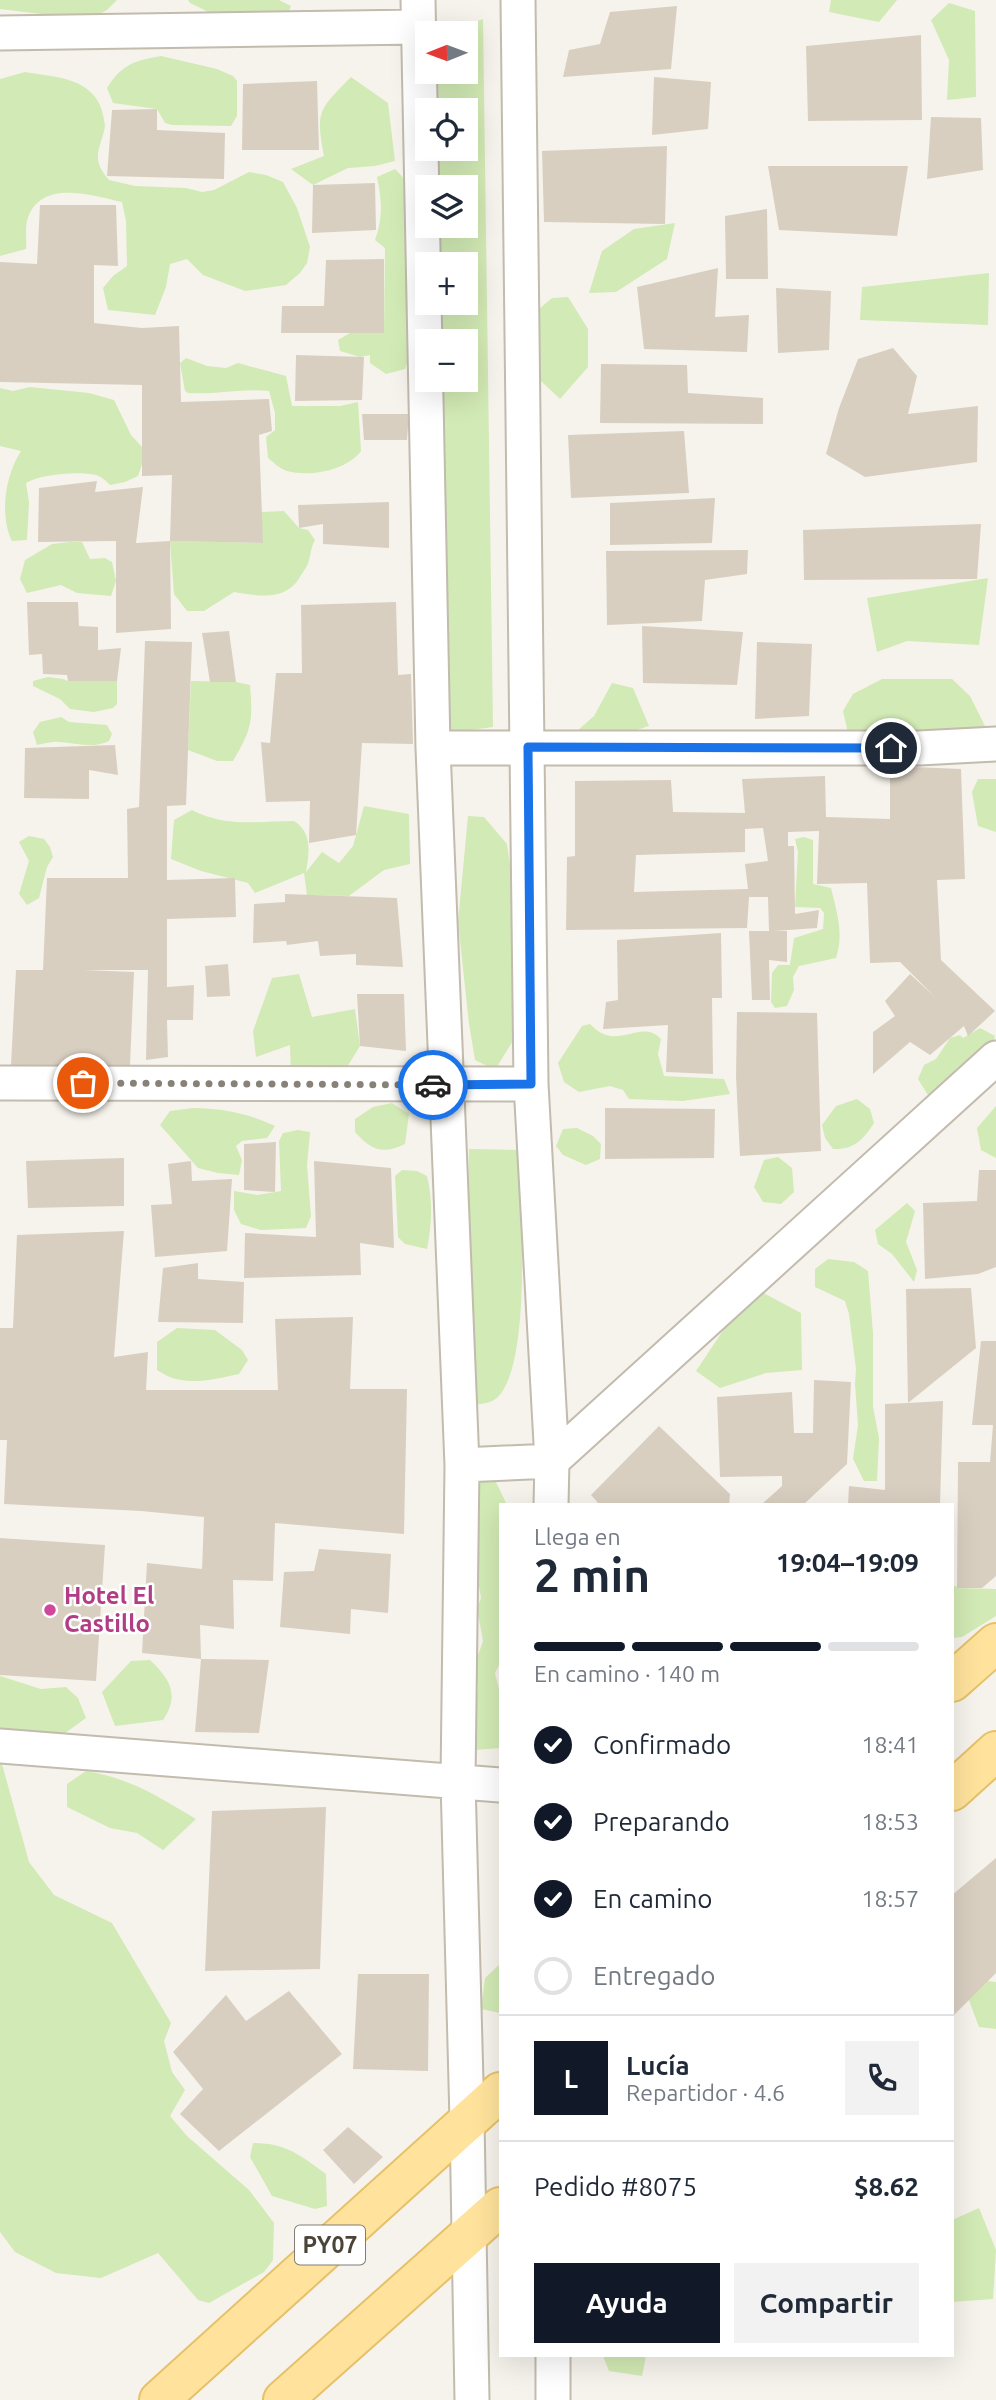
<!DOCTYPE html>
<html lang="es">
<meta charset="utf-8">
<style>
:root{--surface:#fff;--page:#f2f2f3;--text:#1f2937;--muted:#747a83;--line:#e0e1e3;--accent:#111827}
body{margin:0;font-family:Ubuntu,sans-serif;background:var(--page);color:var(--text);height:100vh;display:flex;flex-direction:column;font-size:26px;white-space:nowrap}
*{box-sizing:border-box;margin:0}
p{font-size:23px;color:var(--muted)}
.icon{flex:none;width:38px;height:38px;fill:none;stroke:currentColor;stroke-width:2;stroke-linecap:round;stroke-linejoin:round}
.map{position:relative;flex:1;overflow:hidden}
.sheet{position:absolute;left:499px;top:1503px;width:455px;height:854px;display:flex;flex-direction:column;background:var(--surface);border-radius:0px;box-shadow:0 7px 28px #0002}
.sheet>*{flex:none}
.needle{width:46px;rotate:269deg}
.controls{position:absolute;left:415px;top:21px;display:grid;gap:14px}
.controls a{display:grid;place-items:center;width:63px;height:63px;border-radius:0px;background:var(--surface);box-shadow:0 7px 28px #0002;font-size:35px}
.pin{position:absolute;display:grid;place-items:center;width:60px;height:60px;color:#fff;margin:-30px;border:4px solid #fff;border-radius:50%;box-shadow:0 2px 7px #0007}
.courier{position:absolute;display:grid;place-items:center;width:70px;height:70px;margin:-35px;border:5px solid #1a73e8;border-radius:50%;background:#fff;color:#222;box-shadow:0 2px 9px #0007}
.head em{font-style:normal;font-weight:700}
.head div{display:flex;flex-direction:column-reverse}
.head{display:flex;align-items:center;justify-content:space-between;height:119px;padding:0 35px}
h1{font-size:46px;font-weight:700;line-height:52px}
.bar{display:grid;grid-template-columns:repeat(4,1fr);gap:10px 7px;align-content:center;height:84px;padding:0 35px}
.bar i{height:9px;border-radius:5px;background:var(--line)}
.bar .current{background:var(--accent)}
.bar p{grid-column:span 4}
.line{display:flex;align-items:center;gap:18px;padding:0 35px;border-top:2px solid var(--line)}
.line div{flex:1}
.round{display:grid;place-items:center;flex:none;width:74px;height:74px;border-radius:0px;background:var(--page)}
ol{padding:0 35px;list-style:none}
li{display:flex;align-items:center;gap:21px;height:77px}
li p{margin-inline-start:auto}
li .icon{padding:7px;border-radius:50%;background:var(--accent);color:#fff;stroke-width:4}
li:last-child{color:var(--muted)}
li i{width:38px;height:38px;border:4px solid var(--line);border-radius:50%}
.primary-button{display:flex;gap:14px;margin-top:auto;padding:14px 35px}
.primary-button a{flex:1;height:80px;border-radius:0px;background:var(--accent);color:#fff;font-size:28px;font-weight:700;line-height:80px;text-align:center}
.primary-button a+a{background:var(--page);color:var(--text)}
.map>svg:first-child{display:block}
.green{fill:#d2eab5}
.building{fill:#d8cfc1;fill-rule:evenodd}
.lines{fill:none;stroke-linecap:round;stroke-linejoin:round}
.minor-casing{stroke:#c2bbae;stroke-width:37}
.primary-casing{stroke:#e6c16a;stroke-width:42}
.minor{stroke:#fff;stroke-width:33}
.primary{stroke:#ffe39c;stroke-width:38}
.done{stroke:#878178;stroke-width:7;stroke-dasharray:0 12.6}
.route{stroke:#1a73e8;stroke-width:9}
.hotel-dot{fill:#d1479c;stroke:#fff;stroke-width:2.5}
.labels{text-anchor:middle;stroke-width:5;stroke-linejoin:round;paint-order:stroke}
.shield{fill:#fff;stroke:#817c74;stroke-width:2}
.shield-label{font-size:23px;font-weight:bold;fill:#4b4439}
.hotel-label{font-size:24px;font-weight:bold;fill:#b23c85;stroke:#fff;text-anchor:start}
</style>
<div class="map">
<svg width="996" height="2400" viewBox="0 0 996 2400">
<rect width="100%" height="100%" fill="#f6f3ec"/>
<path class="green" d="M 0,0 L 117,0 L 107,10 L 90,20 L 0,9 Z
M 188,0 L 279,0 L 291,6 L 287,16 L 217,16 L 190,3 Z
M 831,0 L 897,0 L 879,22 L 829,12 Z
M 949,3 L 975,11 L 976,97 L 947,100 L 949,60 L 931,20 Z
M 483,19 L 493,727 L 441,734 L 436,380 L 466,380 L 466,341 L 436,341 L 435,303 L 466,303 L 466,264 L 435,264 L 434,226 L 466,226 L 466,187 L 434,187 L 434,149 L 466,149 L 466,110 L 433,110 L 433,72 L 466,72 L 466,33 L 442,33 Z
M 161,56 L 217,69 L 233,76 L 237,81 L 237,116 L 231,126 L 172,125 L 165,123 L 157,109 L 113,103 L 107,88 C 122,64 134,61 161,56 Z
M 25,72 C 56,77 96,78 103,115 C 104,121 106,125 104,131 C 98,153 92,160 109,180 L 135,186 L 186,188 L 202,192 L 214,190 L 249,172 L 266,175 L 283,182 L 297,208 L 310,247 L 307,263 L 300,273 L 286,285 L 245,291 L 203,275 L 187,259 L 170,264 L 166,287 L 155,315 L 108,310 L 103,288 L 113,276 L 127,266 L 126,221 L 122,202 C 90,195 39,178 27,221 C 25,229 27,240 26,249 L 0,256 L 0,79 Z
M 351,77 L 388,103 L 395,161 L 375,166 L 348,168 L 313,185 L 291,169 L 324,156 C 315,110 320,109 351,77 Z
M 395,169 L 409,184 L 413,347 L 405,369 L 386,374 L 370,363 L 370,355 L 360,357 L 340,351 L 338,340 L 350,333 L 384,332 L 385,248 L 375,240 C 383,218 382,200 377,177 Z
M 675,223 L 667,259 L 616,292 L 589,293 L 602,251 L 634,229 Z
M 989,273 L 988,325 L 860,320 L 862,287 Z
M 568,297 L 588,329 L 588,367 L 560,399 L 525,366 L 525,321 L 552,298 Z
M 186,358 L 207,366 L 226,368 L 238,363 L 286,376 L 292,406 L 340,406 L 358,402 L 361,451 C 346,471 310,477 287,471 C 280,469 274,463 268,458 L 266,437 L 275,430 L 275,413 L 269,391 C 243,388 215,395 188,393 L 185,391 L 180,363 Z
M 30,387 L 89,393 L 114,400 L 131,435 L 142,447 L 143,461 L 138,476 L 125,482 L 110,485 C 106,481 102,477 96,475 C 79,471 41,474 26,483 L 29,502 L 27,540 L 12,541 C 0,517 4,477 21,451 L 0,446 L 0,388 L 13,391 Z
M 284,511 L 299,528 L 308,530 L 315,540 C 311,547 311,553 309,560 C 308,565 304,571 301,575 C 287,602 259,596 234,592 L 204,611 L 187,611 L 174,594 L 170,541 L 262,543 L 261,512 Z
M 70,542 L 82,542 L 90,559 L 105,558 L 112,562 L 116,581 L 111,596 L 77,593 L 61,585 L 27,593 L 20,579 L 25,560 L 52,544 Z
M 988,578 L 979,645 L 907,641 L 877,652 L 867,598 Z
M 48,677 L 63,679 L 68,681 L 117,681 L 117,704 L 113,708 L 94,712 L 70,709 L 60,699 L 33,686 L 33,681 Z
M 882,679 L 952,679 L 970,696 L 985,726 L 972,736 L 848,733 L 843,711 L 853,694 Z
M 191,681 L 236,682 L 250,685 C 253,721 252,729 233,761 L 217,761 L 188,750 Z
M 612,683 L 633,688 L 649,726 L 567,752 L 569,738 L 594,716 Z
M 61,717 L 69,722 L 107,725 L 112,734 L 109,741 C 92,749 77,743 59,742 C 52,741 44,744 37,745 L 33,732 L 40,722 Z
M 978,779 L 996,779 L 996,832 L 978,826 L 972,792 Z
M 364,806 L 409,814 L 410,864 L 384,870 L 349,896 L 307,895 L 304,873 L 255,893 L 248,883 L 201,871 L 171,859 L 174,820 L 192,810 C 227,828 256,821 294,821 C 313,833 309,853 306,872 L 322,852 L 339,863 L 353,846 Z
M 468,816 L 484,817 L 507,844 L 515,900 L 512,1009 L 514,1039 L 495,1070 L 475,1060 L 469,1024 L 458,922 Z
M 29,836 L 44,839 L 50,847 L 53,857 L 47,867 L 39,898 L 27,905 L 19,894 L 29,861 L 19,842 Z
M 804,837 L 813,840 L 813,884 L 831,888 C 837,913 844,934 836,958 L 799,966 L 793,977 L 794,990 L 787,1006 L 775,1008 L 771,1002 L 772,973 L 778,965 L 790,965 L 794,938 L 823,929 L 824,913 L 820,908 L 795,907 L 798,852 L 795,839 Z
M 299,974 L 312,1017 L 355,1009 L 360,1046 L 336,1085 L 291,1078 L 290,1045 L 256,1057 L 253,1031 L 272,978 Z
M 590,1024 C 618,1054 639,1017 661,1039 L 658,1054 L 664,1076 L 724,1079 L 730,1094 L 683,1101 L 629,1099 L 623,1090 L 610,1086 L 579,1092 L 564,1082 L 558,1063 L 582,1026 Z
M 980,1028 L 995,1036 L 991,1051 L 935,1096 L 928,1095 L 918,1079 L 924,1065 L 936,1059 L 950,1038 L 960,1035 L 963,1038 Z
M 857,1099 L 870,1109 L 874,1123 C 863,1140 854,1150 833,1149 L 825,1138 L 822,1125 L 836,1106 Z
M 392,1103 L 409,1114 L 405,1144 C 383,1155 371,1150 355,1132 L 355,1119 L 373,1107 Z
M 996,1106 L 996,1158 L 981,1150 L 977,1128 Z
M 193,1108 C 222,1108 250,1114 275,1126 L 267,1138 L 242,1141 L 236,1146 L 242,1160 L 239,1175 L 218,1173 L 198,1168 L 160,1125 L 170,1111 Z
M 577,1128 L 593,1136 L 601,1144 L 600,1159 L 586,1165 L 563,1155 L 556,1146 L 563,1129 Z
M 298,1130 L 310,1132 L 307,1165 L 311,1216 L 306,1228 L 261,1230 L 241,1224 L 234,1210 L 234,1191 L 257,1195 L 281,1191 L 279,1141 L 283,1133 Z
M 469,1149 L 519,1150 C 520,1197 534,1374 494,1400 C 487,1405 471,1404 462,1406 Z
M 778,1157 L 792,1168 L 794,1192 L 781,1204 L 763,1202 L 754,1187 L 764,1160 Z
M 402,1170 L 417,1171 L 427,1176 C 433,1202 432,1223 427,1249 L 405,1244 L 398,1237 L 395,1176 Z
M 907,1203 L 915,1211 L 906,1242 L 917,1270 L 914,1282 L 892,1254 L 878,1244 L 875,1230 Z
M 828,1259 L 854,1262 L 868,1271 L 873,1333 L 873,1407 L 879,1438 L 877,1481 L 864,1481 L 853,1459 L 858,1425 L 855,1384 L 856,1369 L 849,1314 L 845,1301 L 815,1287 L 815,1269 Z
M 752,1287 L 801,1313 L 802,1370 L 766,1373 L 720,1388 L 696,1371 Z
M 177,1328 L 215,1330 L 242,1350 L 248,1360 L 239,1374 C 210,1380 183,1388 157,1370 L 157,1342 Z
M 481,1470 L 496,1482 L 507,1505 L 500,1505 L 499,1586 L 500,1663 L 495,1673 L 500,1693 L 500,1748 L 475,1750 L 450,1716 L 478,1691 L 476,1661 L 483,1641 L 477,1608 L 481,1598 L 475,1563 L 454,1523 Z
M 952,1584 L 958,1588 L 996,1589 L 996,1616 L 962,1637 L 952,1638 Z
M 150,1660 C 170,1679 180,1695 163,1720 L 115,1726 L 102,1692 L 131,1661 Z
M 0,1676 L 41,1689 L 66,1687 L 78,1698 L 86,1718 L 57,1739 L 0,1740 Z
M 0,1764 L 2,1764 L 29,1862 L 54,1895 L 112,1923 L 171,2023 L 164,2041 L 172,2072 L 185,2090 L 170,2116 L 187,2136 L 249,2190 L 274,2223 L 273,2260 L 264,2272 L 209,2303 L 198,2300 L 158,2253 L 101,2278 L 56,2273 L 15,2252 L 0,2232 Z
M 86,1771 C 132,1779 157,1796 196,1819 L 163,1850 L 137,1833 L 110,1828 L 67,1807 L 67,1784 Z
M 500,1964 L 500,2013 L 481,2009 L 485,1978 Z
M 988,1981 L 996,1982 L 996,2029 L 979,2027 L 966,1992 Z
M 253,2143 C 286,2143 300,2155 326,2174 L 327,2206 L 315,2209 L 272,2196 L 250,2157 Z
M 979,2208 L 996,2250 L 993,2299 L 952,2302 L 952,2220 Z
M 603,2356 L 646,2356 L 642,2376 L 609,2371 Z"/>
<path class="building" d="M 677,6 L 671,69 L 563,77 L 569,50 L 600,44 L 610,12 Z
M 921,35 L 922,120 L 808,121 L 806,46 Z
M 654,77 L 711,82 L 708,129 L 652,135 Z
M 317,81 L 319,150 L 242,150 L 243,84 Z
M 157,109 L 157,130 L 225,133 L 224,179 L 107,176 L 112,110 Z
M 931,117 L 981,118 L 983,170 L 927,179 Z
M 667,146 L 665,224 L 544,222 L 542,151 Z
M 768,166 L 908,166 L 897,236 L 779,230 Z
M 375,183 L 376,230 L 312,233 L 313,185 Z
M 40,205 L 116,205 L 118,266 L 94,265 L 94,323 L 142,328 L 179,326 L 181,402 L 269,399 L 272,431 L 259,435 L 263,543 L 170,541 L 172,475 L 142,476 L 142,385 L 0,382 L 0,262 L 37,264 Z
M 767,209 L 768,279 L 726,279 L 725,216 Z
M 384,259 L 384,333 L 281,333 L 282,306 L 324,306 L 326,260 Z
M 718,268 L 715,317 L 749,315 L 747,352 L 644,349 L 637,287 Z
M 776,288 L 831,291 L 829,350 L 778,353 Z
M 893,348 L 917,376 L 908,414 L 978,406 L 977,462 L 865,477 L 826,454 L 839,408 L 858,359 Z
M 296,355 L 364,357 L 362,400 L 295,401 Z
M 601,364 L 687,365 L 688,393 L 763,398 L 763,424 L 600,423 Z
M 362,414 L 409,414 L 407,440 L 364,440 Z
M 684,431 L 689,493 L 571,498 L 568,435 Z
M 97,481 L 95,492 L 143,487 L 136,543 L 170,541 L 171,629 L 116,633 L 116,541 L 38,542 L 39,488 Z
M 715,498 L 712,543 L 610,545 L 610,503 Z
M 389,502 L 389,548 L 323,544 L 323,524 L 299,528 L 298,505 Z
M 981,524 L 977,579 L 804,580 L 803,530 Z
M 748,550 L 747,574 L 705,580 L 702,621 L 607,625 L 606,551 Z
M 27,602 L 78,602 L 79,626 L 98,627 L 98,650 L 121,648 L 117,681 L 68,681 L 67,675 L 43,674 L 42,654 L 29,655 Z
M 396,602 L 398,675 L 411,674 L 413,744 L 362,743 L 356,835 L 309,843 L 310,801 L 266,802 L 261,742 L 270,743 L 276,673 L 302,673 L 301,605 Z
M 642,626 L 743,632 L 737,685 L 643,683 Z
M 229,631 L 236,682 L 210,682 L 202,633 Z
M 145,641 L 192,642 L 186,805 L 167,806 L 167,880 L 235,878 L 236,917 L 167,919 L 167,987 L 194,985 L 193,1020 L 167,1020 L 168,1057 L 146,1060 L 148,970 L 83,970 L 134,972 L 130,1065 L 11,1065 L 16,970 L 43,970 L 47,878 L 128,878 L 127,809 L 139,807 Z
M 757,642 L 812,644 L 809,716 L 755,719 Z
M 115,745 L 118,775 L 89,770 L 89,799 L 24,798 L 25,748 Z
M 890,766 L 961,769 L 965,879 L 937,880 L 941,960 L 995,1011 L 968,1036 L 964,1026 L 930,1055 L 910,1042 L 873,1074 L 873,1032 L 895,1016 L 885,1001 L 910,974 L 935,997 L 900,962 L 870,963 L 867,883 L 817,884 L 819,831 L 788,832 L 788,846 L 794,846 L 795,914 L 819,910 L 817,928 L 774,931 L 787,931 L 787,962 L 769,960 L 770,1000 L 752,1000 L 749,931 L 769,931 L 768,897 L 749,897 L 747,928 L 566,930 L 567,857 L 575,856 L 575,781 L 671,780 L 673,812 L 745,813 L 742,779 L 825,776 L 826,817 L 890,819 ZM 763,828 L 768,861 L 745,864 L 748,889 L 634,892 L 636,855 L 745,852 L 745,829 Z
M 285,894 L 397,898 L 403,967 L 356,965 L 356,954 L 320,956 L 318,941 L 287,945 L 286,941 L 253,943 L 254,904 L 285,902 Z
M 721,933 L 722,998 L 712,998 L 713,1074 L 666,1072 L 668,1025 L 603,1029 L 606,1002 L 618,1000 L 617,940 Z
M 228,964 L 230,996 L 207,997 L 205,966 Z
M 357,994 L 404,994 L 406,1051 L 360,1046 Z
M 737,1012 L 817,1013 L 821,1151 L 740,1156 L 736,1076 Z
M 605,1108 L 715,1109 L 714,1158 L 605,1159 Z
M 276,1142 L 275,1192 L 244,1190 L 244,1144 Z
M 124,1158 L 124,1206 L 28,1208 L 26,1161 Z
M 191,1161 L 192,1181 L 232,1179 L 227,1251 L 155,1257 L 151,1205 L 172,1204 L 168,1164 Z
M 314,1161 L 391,1168 L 394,1248 L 360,1243 L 361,1275 L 244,1278 L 245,1233 L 316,1237 Z
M 979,1170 L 996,1170 L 996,1267 L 978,1274 L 925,1279 L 923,1203 L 977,1201 Z
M 124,1231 L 114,1357 L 148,1352 L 146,1390 L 278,1390 L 275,1319 L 353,1317 L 350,1389 L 407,1389 L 404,1534 L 275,1523 L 273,1581 L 233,1580 L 234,1629 L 200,1625 L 201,1659 L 269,1660 L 259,1733 L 195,1732 L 201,1659 L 142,1653 L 147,1563 L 202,1569 L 204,1517 L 141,1511 L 4,1504 L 7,1440 L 0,1440 L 0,1328 L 13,1328 L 17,1235 Z
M 198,1263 L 198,1279 L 244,1282 L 243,1323 L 158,1322 L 163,1268 Z
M 971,1288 L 976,1348 L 908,1403 L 943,1401 L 940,1505 L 848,1505 L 849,1486 L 885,1490 L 885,1404 L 908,1403 L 906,1289 Z
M 981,1341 L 996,1341 L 996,1576 L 982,1588 L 957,1588 L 958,1462 L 990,1462 L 993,1425 L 972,1425 Z
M 814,1380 L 851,1382 L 847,1464 L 803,1505 L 761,1505 L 782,1486 L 782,1476 L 720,1477 L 717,1397 L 792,1392 L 794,1433 L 813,1433 Z
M 659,1426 L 730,1494 L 729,1505 L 600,1505 L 591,1495 Z
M 0,1538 L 105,1545 L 96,1681 L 0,1675 Z
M 319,1549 L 391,1554 L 388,1613 L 351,1609 L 350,1634 L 280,1627 L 284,1572 L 314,1571 Z
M 326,1807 L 320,1969 L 205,1971 L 212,1811 Z
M 996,1858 L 996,1973 L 952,2017 L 952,1895 Z
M 358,1974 L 429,1974 L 428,2071 L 353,2069 Z
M 289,1991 L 342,2054 L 219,2151 L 180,2114 L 203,2089 L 173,2052 L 226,1995 L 246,2021 Z
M 348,2127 L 383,2157 L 354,2184 L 323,2150 Z"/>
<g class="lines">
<g class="minor-casing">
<path id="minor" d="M 418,0 L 433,748 L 462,1465 L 458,1781 L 467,2120 L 472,2400
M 518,0 L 531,1084 L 552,1461 L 551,1505
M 0,33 L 419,27
M 433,748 L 919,748 L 996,744
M 0,1083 L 531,1084
M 462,1465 L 552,1461 L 996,1058
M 0,1746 L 500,1785
M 553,2356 L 553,2400"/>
</g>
<g class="primary-casing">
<path id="primary" d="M 952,1682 L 996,1643
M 952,1791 L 996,1751
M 159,2400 L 500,2092
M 283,2400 L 500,2207"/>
</g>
<use href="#minor" class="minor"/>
<use href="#primary" class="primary"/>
</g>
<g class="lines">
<path class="done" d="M 83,1083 L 433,1085"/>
<path class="route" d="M 433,1085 L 531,1084 L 528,747 L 891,748"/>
</g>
<circle class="hotel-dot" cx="50" cy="1610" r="7"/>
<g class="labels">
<rect class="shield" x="295" y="2225.5" width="70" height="39" rx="5"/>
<g class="shield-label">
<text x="330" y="2253">PY07</text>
</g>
<g class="hotel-label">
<text x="64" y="1604">Hotel El<tspan x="64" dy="28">Castillo</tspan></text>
</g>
</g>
</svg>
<div class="controls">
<a><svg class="needle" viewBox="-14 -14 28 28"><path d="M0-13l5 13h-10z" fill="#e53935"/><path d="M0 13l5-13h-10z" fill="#747a83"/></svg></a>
<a><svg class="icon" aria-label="locate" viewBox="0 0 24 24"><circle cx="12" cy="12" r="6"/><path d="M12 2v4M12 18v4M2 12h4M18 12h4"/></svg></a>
<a><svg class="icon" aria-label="layers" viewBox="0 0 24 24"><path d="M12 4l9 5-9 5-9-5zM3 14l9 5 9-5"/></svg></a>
<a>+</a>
<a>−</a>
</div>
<div class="pin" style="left:83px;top:1083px;background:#ea580c"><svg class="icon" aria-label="bag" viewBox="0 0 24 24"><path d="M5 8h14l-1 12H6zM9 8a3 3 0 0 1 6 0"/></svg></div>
<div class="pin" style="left:891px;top:748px;background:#1f2937"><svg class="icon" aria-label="home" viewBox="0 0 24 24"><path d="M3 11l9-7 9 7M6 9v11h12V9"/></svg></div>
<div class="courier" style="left:433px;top:1085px"><svg class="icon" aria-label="car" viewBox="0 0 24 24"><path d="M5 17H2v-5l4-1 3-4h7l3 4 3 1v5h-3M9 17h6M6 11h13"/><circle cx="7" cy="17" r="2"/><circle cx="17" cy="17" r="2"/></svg></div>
<section class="sheet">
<div class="head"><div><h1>2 min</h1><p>Llega en</p></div><em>19:04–19:09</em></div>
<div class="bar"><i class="current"></i><i class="current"></i><i class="current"></i><i></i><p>En camino · 140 m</p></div>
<ol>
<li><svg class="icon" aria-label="check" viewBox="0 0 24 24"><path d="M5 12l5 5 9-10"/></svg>Confirmado<p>18:41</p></li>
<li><svg class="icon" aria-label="check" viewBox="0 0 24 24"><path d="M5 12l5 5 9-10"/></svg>Preparando<p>18:53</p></li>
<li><svg class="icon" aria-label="check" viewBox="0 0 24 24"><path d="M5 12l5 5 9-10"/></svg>En camino<p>18:57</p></li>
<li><i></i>Entregado</li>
</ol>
<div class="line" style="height:126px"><b class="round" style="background:var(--accent);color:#fff">L</b><div><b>Lucía</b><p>Repartidor · 4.6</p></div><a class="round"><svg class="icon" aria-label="phone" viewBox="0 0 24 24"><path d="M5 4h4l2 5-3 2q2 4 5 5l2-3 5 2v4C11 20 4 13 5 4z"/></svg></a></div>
<div class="line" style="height:91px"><div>Pedido #8075</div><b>$8.62</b></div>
<div class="primary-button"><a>Ayuda</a><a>Compartir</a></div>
</section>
</div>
